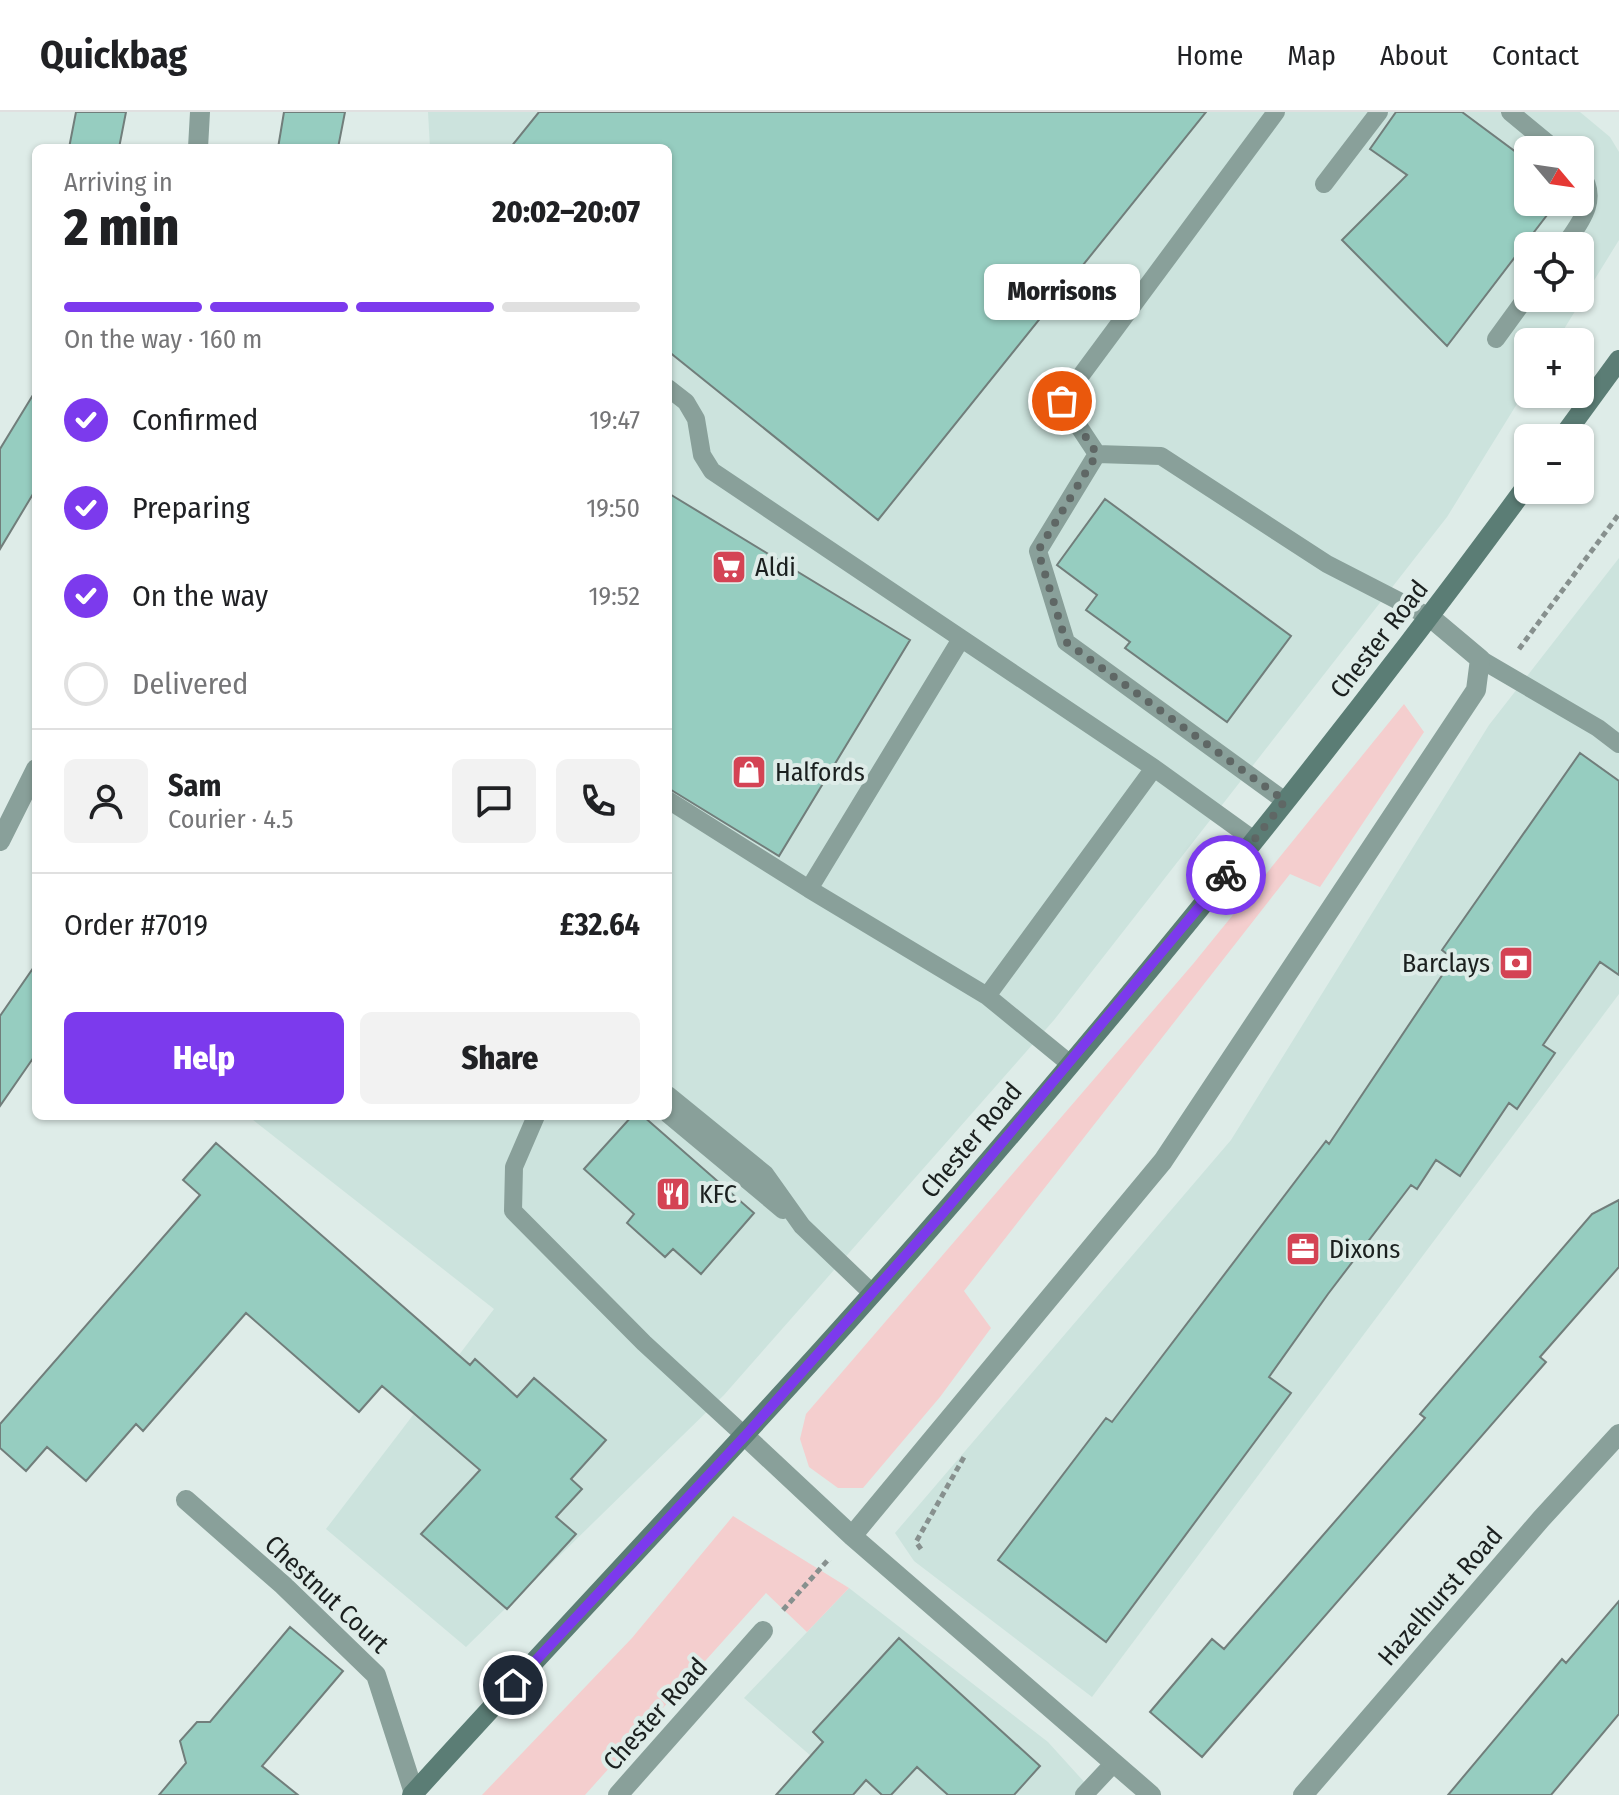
<!DOCTYPE html>
<meta charset="utf-8">
<style>
:root{--surface:#fff;--page:#f2f2f2;--text:#202124;--muted:#757577;--line:#e0e0e0;--accent:#7c3aed}
body{margin:0;font-family:"Fira Sans Condensed",sans-serif;background:var(--page);color:var(--text);height:100vh;display:flex;flex-direction:column;font-size:30px;white-space:nowrap}
*{box-sizing:border-box;margin:0}
p{font-size:26px;color:var(--muted)}
.icon{flex:none;width:44px;height:44px;fill:none;stroke:currentColor;stroke-width:2;stroke-linecap:round;stroke-linejoin:round}
.map{position:relative;flex:1;overflow:hidden}
.panel{position:absolute;left:32px;top:32px;width:640px;height:976px;display:flex;flex-direction:column;background:var(--surface);border-radius:12px;box-shadow:0 2px 6px #0004}
.panel>*{flex:none}
.needle{width:52px;rotate:119deg}
.fabs{position:absolute;left:1514px;top:24px;display:grid;gap:16px}
.fabs a{display:grid;place-items:center;width:80px;height:80px;border-radius:12px;background:var(--surface);box-shadow:0 2px 6px #0004;font-size:40px}
.pin{position:absolute;display:grid;place-items:center;width:68px;height:68px;color:#fff;margin:-34px;border:4px solid #fff;border-radius:50%;box-shadow:0 2px 8px #0007}
.courier{position:absolute;display:grid;place-items:center;width:80px;height:80px;margin:-40px;border:6px solid #7c3aed;border-radius:50%;background:#fff;color:#222;box-shadow:0 2px 10px #0007}
.bubble{position:absolute;height:56px;border-radius:12px;background:var(--surface);box-shadow:0 2px 6px #0004;font-size:26px;font-weight:800;line-height:56px;text-align:center}
.headline em{font-style:normal;font-weight:800}
.headline div{display:flex;flex-direction:column-reverse}
.headline{display:flex;align-items:center;justify-content:space-between;height:136px;padding:0 32px}
h1{font-size:52px;font-weight:800;line-height:60px}
.bar{display:grid;grid-template-columns:repeat(4,1fr);gap:12px 8px;align-content:center;height:96px;padding:0 32px}
.bar i{height:10px;border-radius:6px;background:var(--line)}
.bar .current{background:var(--accent)}
.bar p{grid-column:span 4}
.line{display:flex;align-items:center;gap:20px;padding:0 32px;border-top:2px solid var(--line)}
.line div{flex:1}
.round{display:grid;place-items:center;flex:none;width:84px;height:84px;border-radius:12px;background:var(--page)}
ol{padding:0 32px;list-style:none}
li{display:flex;align-items:center;gap:24px;height:88px}
li p{margin-inline-start:auto}
li .icon{padding:8px;border-radius:50%;background:var(--accent);color:#fff;stroke-width:4}
li:last-child{color:var(--muted)}
li i{width:44px;height:44px;border:4px solid var(--line);border-radius:50%}
.action{display:flex;gap:16px;margin-top:auto;padding:16px 32px}
.action a{flex:1;height:92px;border-radius:12px;background:var(--accent);color:#fff;font-size:32px;font-weight:800;line-height:92px;text-align:center}
.action a+a{background:var(--page);color:var(--text)}
header{display:flex;align-items:center;gap:48px;box-sizing:border-box;height:112px;padding:0 40px;background:var(--surface);border-bottom:2px solid var(--line)}
header strong{font-size:38px}
nav{display:flex;gap:44px;margin-inline-start:auto;font-size:28px}
.map>svg:first-child{display:block}
.built{fill:#cce3dd;fill-rule:evenodd}
.green{fill:#f4cece}
.building{fill:#96cdc0;stroke:#717e7b;stroke-width:2}
.lines{fill:none;stroke-linecap:round;stroke-linejoin:round}
.path{stroke:#87908e;stroke-width:5;stroke-dasharray:6 4;stroke-linecap:butt}
.lane{stroke:#89a09a;stroke-width:18}
.street{stroke:#89a09a;stroke-width:20}
.secondary{stroke:#5b7d75;stroke-width:20}
.done{stroke:#5f6765;stroke-width:8;stroke-dasharray:0 14.4}
.route{stroke:#7c3aed;stroke-width:10}
.labels{text-anchor:middle;stroke-width:8;stroke-linejoin:round;paint-order:stroke}
.poi-label{font-size:26px;fill:#1b201f;stroke:#deece8;text-anchor:start}
.street-label{font-size:26px;fill:#1b201f;stroke:#deece8}
</style>
<header>
<strong>Quickbag</strong>
<nav><a>Home</a><a>Map</a><a>About</a><a>Contact</a></nav>
</header>
<div class="map">
<svg width="1619" height="1683" viewBox="0 0 1619 1683">
<rect width="100%" height="100%" fill="#deece8"/>
<path class="built" d="M 428,0 L 1580,0 L 1610,25 L 1619,40 L 1619,128 L 1556,230 L 1528,230 L 1528,274 L 1447,405 L 1054,908 L 724,1283 L 466,1535 L 326,1417 L 494,1197 L 248,1004 L 668,1004 L 668,36 L 430,36 ZM 1528,38 L 1580,38 L 1580,90 L 1528,90 ZM 1528,134 L 1580,134 L 1580,186 L 1528,186 Z
M 1619,446 L 1619,882 L 1092,1585 L 914,1449 L 895,1421 L 1231,1028 L 1489,613 Z
M 849,1476 L 1048,1630 L 1096,1683 L 856,1683 L 744,1586 Z"/>
<path class="green" d="M 1404,592 L 1424,620 L 1320,775 L 1290,762 L 964,1179 L 991,1216 L 940,1285 L 863,1376 L 838,1376 L 809,1355 L 800,1327 L 806,1302 L 1193,852 Z
M 733,1404 L 849,1476 L 807,1520 L 766,1481 L 585,1683 L 482,1683 L 632,1526 Z"/>
<path class="building" d="M 76,0 L 126,0 L 119,36 L 69,36 Z
M 284,0 L 345,0 L 338,36 L 278,36 Z
M 539,0 L 1206,0 L 878,408 L 668,239 L 668,36 L 510,36 Z
M 1396,0 L 1462,0 L 1528,49 L 1528,90 L 1557,90 L 1447,234 L 1342,128 L 1407,63 L 1370,37 Z
M 36,278 L 36,377 L 0,437 L 0,337 Z
M 668,381 L 910,528 L 779,744 L 668,676 Z
M 1105,387 L 1291,524 L 1227,610 L 1125,536 L 1130,530 L 1086,498 L 1097,483 L 1057,453 Z
M 1580,641 L 1619,669 L 1619,863 L 1600,850 L 1543,933 L 1555,941 L 1517,997 L 1509,991 L 1460,1064 L 1436,1048 L 1417,1077 L 1411,1073 L 1328,1182 L 1269,1265 L 1291,1281 L 1106,1530 L 998,1448 L 1106,1306 L 1112,1310 L 1326,1029 L 1329,1032 L 1453,847 L 1442,838 Z
M 36,852 L 36,942 L 0,994 L 0,904 Z
M 632,1004 L 643,1004 L 754,1101 L 701,1162 L 673,1137 L 665,1145 L 627,1111 L 634,1102 L 584,1057 Z
M 216,1031 L 470,1253 L 475,1247 L 517,1285 L 534,1266 L 606,1328 L 571,1367 L 582,1377 L 556,1405 L 576,1422 L 507,1497 L 421,1422 L 480,1358 L 382,1274 L 359,1300 L 246,1201 L 143,1319 L 136,1312 L 86,1369 L 47,1335 L 26,1359 L 0,1336 L 0,1312 L 200,1083 L 183,1068 Z
M 1619,1088 L 1619,1155 L 1540,1245 L 1546,1250 L 1202,1645 L 1150,1600 L 1212,1527 L 1224,1537 L 1425,1306 L 1420,1302 L 1592,1102 Z
M 1619,1489 L 1619,1602 L 1551,1683 L 1448,1683 L 1562,1547 L 1566,1551 Z
M 290,1515 L 343,1559 L 262,1654 L 298,1683 L 159,1683 L 186,1651 L 180,1629 L 197,1610 L 210,1610 Z
M 899,1526 L 1040,1654 L 1014,1683 L 948,1683 L 917,1655 L 891,1683 L 882,1683 L 866,1668 L 853,1683 L 776,1683 L 823,1630 L 813,1620 Z"/>
<g class="lines">
<path class="path" d="M 1519,537 L 1619,402
M 921,1437 L 916,1430 L 964,1345
M 783,1498 L 828,1448 L 830,1450"/>
<path class="lane" d="M 1510,0 L 1556,38
M 1324,72 L 1379,0
M 1564,134 C 1579,112 1601,87 1580,61
M 1496,227 L 1528,183
M 668,276 L 686,290 L 696,307 L 702,343 L 712,359 L 1154,656 L 1254,728
M 1097,342 L 1062,289 L 1276,0
M 961,527 L 809,777 L 987,884 L 1069,951
M 1480,547 L 1598,616 L 1619,632
M 668,688 L 809,777
M 1285,689 L 1066,530 L 1038,439 L 1097,342 L 1161,344 L 1327,452 L 1430,505
M 987,884 L 1154,656
M 668,983 L 765,1062 L 802,1114 L 872,1181
M 668,1002 L 783,1098
M 536,1004 L 514,1055 L 513,1099 L 644,1231 L 745,1324
M 1084,1683 L 1114,1651"/>
<path class="street" d="M 198,36 L 200,0
M 0,729 L 36,657
M 745,1324 L 852,1424 L 1151,1683
M 186,1388 L 283,1473 L 376,1563 L 414,1681
M 852,1424 L 1163,1049 L 1476,578 L 1480,547 L 1430,505
M 618,1683 L 763,1519
M 1303,1683 L 1541,1407 L 1619,1322"/>
<path class="secondary" d="M 1562,326 L 1619,248
M 412,1683 C 594,1482 783,1287 960,1082 C 1158,853 1349,616 1528,372"/>
</g>
<g class="lines">
<path class="done" d="M 1062,289 L 1097,342 L 1038,439 L 1066,530 L 1285,689 L 1226,763"/>
<path class="route" d="M 513,1573 L 745,1324 L 943,1101 L 1226,763"/>
</g>
<defs>
<g id="supermarket-square" transform="scale(1.8)"><rect x="-9" y="-9" width="18" height="18" rx="4" fill="#d44354" stroke="#deece8"/><path d="M-6-5.5h2.5l.6 2H6L4.5 2H-2.5L-4.4-4H-6ZM-1.5 3.2a1.3 1.3 0 1 0 .1 0ZM3 3.2a1.3 1.3 0 1 0 .1 0Z" fill="#fff"/></g>
<g id="shop-square" transform="scale(1.8)"><rect x="-9" y="-9" width="18" height="18" rx="4" fill="#d44354" stroke="#deece8"/><path d="M-5-2.5h2.3a2.7 3.5 0 0 1 5.4 0H5L5.5 6h-11ZM-1.5-2.5h3a1.5 2.3 0 0 0-3 0Z" fill="#fff"/></g>
<g id="bank-square" transform="scale(1.8)"><rect x="-9" y="-9" width="18" height="18" rx="4" fill="#d44354" stroke="#deece8"/><path d="M-6-4H6V4H-6ZM0-2.3a2.3 2.3 0 1 0 0 4.6a2.3 2.3 0 1 0 0-4.6Z" fill="#fff"/></g>
<g id="restaurant-square" transform="scale(1.8)"><rect x="-9" y="-9" width="18" height="18" rx="4" fill="#d44354" stroke="#deece8"/><path d="M-5-6h1v4h1v-4h1v4h1v-4h1v5L-1.5 .5V6h-2V.5L-5-1ZM5-6V6H3V1.5H1.5Q1.5-4 5-6Z" fill="#fff"/></g>
<g id="office-square" transform="scale(1.8)"><rect x="-9" y="-9" width="18" height="18" rx="4" fill="#d44354" stroke="#deece8"/><path d="M-6-3h4V-5.5h4V-3h4V5H-6ZM-1-4.5V-3h2v-1.5ZM-6 0V1H6V0Z" fill="#fff"/></g>
</defs>
<g fill-rule="evenodd">
<use href="#supermarket-square" x="729" y="455"/>
<use href="#shop-square" x="749" y="660"/>
<use href="#bank-square" x="1516" y="851"/>
<use href="#restaurant-square" x="673" y="1082"/>
<use href="#office-square" x="1303" y="1137"/>
</g>
<g class="labels">
<g class="poi-label">
<text x="755" y="464">Aldi</text>
<text x="775" y="669">Halfords</text>
<text x="1490" y="860" text-anchor="end">Barclays</text>
<text x="699" y="1091">KFC</text>
<text x="1329" y="1146">Dixons</text>
</g>
<g class="street-label">
<text transform="translate(1379 527) rotate(-52)" y="9">Chester Road</text>
<text transform="translate(971 1028) rotate(-50)" y="9">Chester Road</text>
<text transform="translate(327 1482) rotate(43)" y="9">Chestnut Court</text>
<text transform="translate(1440 1484) rotate(-49)" y="9">Hazelhurst Road</text>
<text transform="translate(655 1602) rotate(-48)" y="9">Chester Road</text>
</g>
</g>
</svg>
<div class="fabs">
<a><svg class="needle" viewBox="-14 -14 28 28"><path d="M0-13l5 13h-10z" fill="#e53935"/><path d="M0 13l5-13h-10z" fill="#757577"/></svg></a>
<a><svg class="icon" aria-label="locate" viewBox="0 0 24 24"><circle cx="12" cy="12" r="6"/><path d="M12 2v4M12 18v4M2 12h4M18 12h4"/></svg></a>
<a>+</a>
<a>−</a>
</div>
<div class="pin" style="left:1062px;top:289px;background:#ea580c"><svg class="icon" aria-label="bag" viewBox="0 0 24 24"><path d="M5 8h14l-1 12H6zM9 8a3 3 0 0 1 6 0"/></svg></div>
<div class="pin" style="left:513px;top:1573px;background:#1f2937"><svg class="icon" aria-label="home" viewBox="0 0 24 24"><path d="M3 11l9-7 9 7M6 9v11h12V9"/></svg></div>
<div class="courier" style="left:1226px;top:763px"><svg class="icon" aria-label="bike" viewBox="0 0 24 24"><circle cx="6" cy="16" r="4"/><circle cx="18" cy="16" r="4"/><path d="M6 16l4-8h5l3 8M10 8l3 8H6M13 5h3"/></svg></div>
<div class="bubble" style="left:984px;top:152px;width:156px">Morrisons</div>
<section class="panel">
<div class="headline"><div><h1>2 min</h1><p>Arriving in</p></div><em>20:02–20:07</em></div>
<div class="bar"><i class="current"></i><i class="current"></i><i class="current"></i><i></i><p>On the way · 160 m</p></div>
<ol>
<li><svg class="icon" aria-label="check" viewBox="0 0 24 24"><path d="M5 12l5 5 9-10"/></svg>Confirmed<p>19:47</p></li>
<li><svg class="icon" aria-label="check" viewBox="0 0 24 24"><path d="M5 12l5 5 9-10"/></svg>Preparing<p>19:50</p></li>
<li><svg class="icon" aria-label="check" viewBox="0 0 24 24"><path d="M5 12l5 5 9-10"/></svg>On the way<p>19:52</p></li>
<li><i></i>Delivered</li>
</ol>
<div class="line" style="height:144px"><a class="round"><svg class="icon" aria-label="person" viewBox="0 0 24 24"><circle cx="12" cy="8" r="4"/><path d="M4 21q1-7 8-7t8 7"/></svg></a><div><b>Sam</b><p>Courier · 4.5</p></div><a class="round"><svg class="icon" aria-label="chat" viewBox="0 0 24 24"><path d="M4 5h16v11H9l-5 4z"/></svg></a><a class="round"><svg class="icon" aria-label="phone" viewBox="0 0 24 24"><path d="M5 4h4l2 5-3 2q2 4 5 5l2-3 5 2v4C11 20 4 13 5 4z"/></svg></a></div>
<div class="line" style="height:104px"><div>Order #7019</div><b>£32.64</b></div>
<div class="action"><a>Help</a><a>Share</a></div>
</section>
</div>
